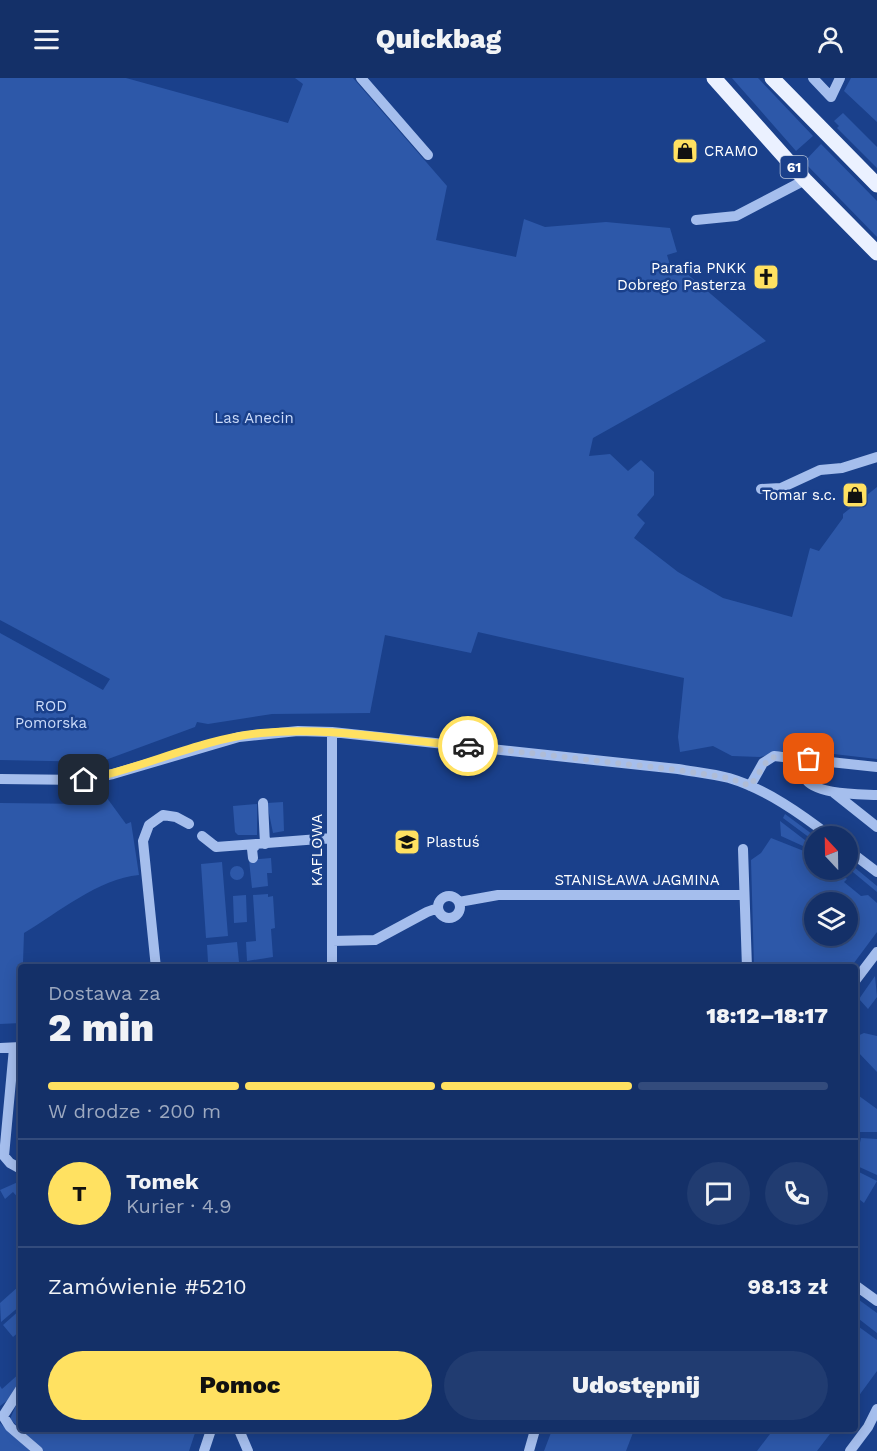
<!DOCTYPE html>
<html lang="pl">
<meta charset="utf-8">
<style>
:root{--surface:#143068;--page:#213c71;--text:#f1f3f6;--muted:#9da9c0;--line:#334b7c;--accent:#ffe161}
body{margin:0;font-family:"Work Sans",sans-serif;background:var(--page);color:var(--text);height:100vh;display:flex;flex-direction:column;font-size:22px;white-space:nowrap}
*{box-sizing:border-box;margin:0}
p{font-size:20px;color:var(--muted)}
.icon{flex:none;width:33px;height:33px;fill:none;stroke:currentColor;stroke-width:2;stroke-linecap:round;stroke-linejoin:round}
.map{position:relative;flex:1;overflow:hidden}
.side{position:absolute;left:18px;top:886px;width:840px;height:468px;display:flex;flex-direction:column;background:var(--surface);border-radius:6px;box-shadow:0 3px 15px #0003,0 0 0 2px var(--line)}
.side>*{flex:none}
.needle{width:39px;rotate:338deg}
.buttons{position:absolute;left:804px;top:748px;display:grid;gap:12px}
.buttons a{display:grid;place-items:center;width:54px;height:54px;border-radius:50%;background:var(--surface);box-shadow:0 3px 15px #0003,0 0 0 2px var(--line);font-size:30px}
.pin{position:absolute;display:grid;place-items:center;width:51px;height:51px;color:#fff;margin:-26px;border-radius:12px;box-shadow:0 3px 9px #0006}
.courier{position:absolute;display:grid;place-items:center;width:60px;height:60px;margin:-30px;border:4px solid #ffe161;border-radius:50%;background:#fff;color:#222;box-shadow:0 2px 8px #0007}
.head em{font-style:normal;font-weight:800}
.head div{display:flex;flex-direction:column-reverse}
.head{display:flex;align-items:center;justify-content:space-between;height:102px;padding:0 30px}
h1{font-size:39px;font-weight:800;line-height:45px}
.bar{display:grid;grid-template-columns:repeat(4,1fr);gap:9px 6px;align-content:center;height:72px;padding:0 30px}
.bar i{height:8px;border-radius:4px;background:var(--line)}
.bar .current{background:var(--accent)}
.bar p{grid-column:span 4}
.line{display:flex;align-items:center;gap:15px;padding:0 30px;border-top:2px solid var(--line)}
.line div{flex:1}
.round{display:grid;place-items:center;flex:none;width:63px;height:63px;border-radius:32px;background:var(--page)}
.cta{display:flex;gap:12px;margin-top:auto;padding:12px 30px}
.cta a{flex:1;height:69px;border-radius:36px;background:var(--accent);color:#111;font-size:24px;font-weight:800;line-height:69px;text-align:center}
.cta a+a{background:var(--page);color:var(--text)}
header{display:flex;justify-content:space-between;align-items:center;height:78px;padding:0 30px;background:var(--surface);font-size:27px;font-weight:800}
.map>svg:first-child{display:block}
.green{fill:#2d58a9;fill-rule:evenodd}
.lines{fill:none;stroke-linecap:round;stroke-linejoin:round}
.minor{stroke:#a5beed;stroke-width:10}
.major{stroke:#ebf1ff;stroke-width:15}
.done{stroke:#afbcd6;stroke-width:6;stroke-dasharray:0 10.8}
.route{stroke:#ffe161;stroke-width:8}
.labels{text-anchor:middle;stroke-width:5;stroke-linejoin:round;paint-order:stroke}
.shield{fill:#1a408b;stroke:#bac6dc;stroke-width:1.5}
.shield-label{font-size:14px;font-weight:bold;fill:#fff}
.poi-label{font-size:15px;fill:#fff;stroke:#1a408b;text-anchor:start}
.park-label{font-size:15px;fill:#cbdbfa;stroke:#1a408b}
.street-label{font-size:15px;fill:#fff;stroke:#1a408b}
</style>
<header><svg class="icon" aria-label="menu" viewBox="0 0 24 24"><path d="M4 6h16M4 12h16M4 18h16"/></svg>Quickbag<svg class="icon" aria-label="person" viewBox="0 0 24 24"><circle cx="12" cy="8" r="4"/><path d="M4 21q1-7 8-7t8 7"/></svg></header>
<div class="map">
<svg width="877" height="1373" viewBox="0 0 877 1373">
<rect width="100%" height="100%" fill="#1a408b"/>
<path class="green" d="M 0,0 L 126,0 L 288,45 L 303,6 L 295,0 L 353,0 L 447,108 L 436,162 L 516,179 L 524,141 L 545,149 L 606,144 L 670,150 L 677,174 L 667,177 L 673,197 L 685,194 L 766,263 L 593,360 L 589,378 L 610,376 L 628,393 L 641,382 L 654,394 L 654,417 L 637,437 L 645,445 L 634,460 L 678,494 L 723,520 L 792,539 L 810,470 L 819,473 L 843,440 L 843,436 L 877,409 L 877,681 L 790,671 L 760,679 L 732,678 L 713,668 L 680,674 L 678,659 L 684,600 L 478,554 L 471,575 L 385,557 L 370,635 L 272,636 L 208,646 L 197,644 L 195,649 L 100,684 L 0,682 L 0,555 L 103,612 L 110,601 L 0,542 Z
M 732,0 L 758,0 L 813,58 L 796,73 Z
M 851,0 L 877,0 L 877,44 L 844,13 Z
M 843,35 L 877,69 L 877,90 L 837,50 L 839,48 L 834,43 Z
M 821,66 L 877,123 L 877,159 L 804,84 Z
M 107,720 L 126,746 L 131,744 L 139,797 C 98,801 59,834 24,855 L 21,945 L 0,946 L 0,725 L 88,726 Z
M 283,724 L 284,753 L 273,755 L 267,725 Z
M 257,726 L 257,757 L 238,757 L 235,754 L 233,728 Z
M 785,736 L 816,759 L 814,763 L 783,740 Z
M 780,743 L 814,769 L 814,773 L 781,758 Z
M 771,760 L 814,777 L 814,792 L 836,792 L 847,801 L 844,804 L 861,818 L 868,817 L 877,825 L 877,854 L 851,889 L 754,889 L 751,782 L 761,775 ZM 814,825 L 848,825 L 848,858 L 814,858 Z
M 271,780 L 272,795 L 267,795 L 268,808 L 252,810 L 249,782 Z
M 222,784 L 228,858 L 206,860 L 201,786 Z
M 848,784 L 877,808 L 877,814 L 848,790 Z
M230 795a7 7 0 1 1 14 0a7 7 0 1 1-14 0Z
M 268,816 L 268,819 L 273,818 L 275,850 L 271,851 L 273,879 L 247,883 L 246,864 L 256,863 L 253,817 Z
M 246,817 L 247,844 L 234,845 L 233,818 Z
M 237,864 L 239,884 L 208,884 L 207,867 Z
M 875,898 L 877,919 L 868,931 L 859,921 Z
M 864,955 L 877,958 L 877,994 L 858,974 L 855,974 L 855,959 Z
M 855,1015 L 877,1031 L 877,1054 L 859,1054 L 855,1057 Z
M 861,1060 L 877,1061 L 877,1097 L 855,1087 Z
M 855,1092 L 877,1103 L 864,1125 L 855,1118 Z
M 18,1104 L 21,1104 L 21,1123 L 13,1114 L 5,1121 L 0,1112 Z
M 19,1208 L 21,1227 L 1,1244 L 0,1225 Z
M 855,1219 L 877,1235 L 877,1255 L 855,1238 Z
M 21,1231 L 21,1252 L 13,1259 L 3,1247 Z
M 855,1246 L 877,1262 L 877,1293 L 855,1323 Z
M 21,1294 C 21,1307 11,1321 0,1328 L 0,1308 L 2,1311 Z
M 21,1316 L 21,1352 L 196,1352 L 189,1373 L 43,1373 L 10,1341 Z
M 0,1345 L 30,1373 L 0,1373 Z
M 552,1352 L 634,1352 L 626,1373 L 544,1373 Z
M 773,1352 L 833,1352 L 817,1373 L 757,1373 Z"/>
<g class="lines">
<path class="minor" d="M 361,0 L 428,77
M 813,0 L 831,19 L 840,0
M 696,142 L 736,138 L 805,102
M 761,411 L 781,410 L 820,392 L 842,390 L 877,379
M 332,654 L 332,890
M 809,681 L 805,700 C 814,717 860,716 877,717
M 0,701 L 84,702 L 113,696 L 239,659 L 298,653 L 332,654 L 678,691 C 695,694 713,696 729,700 C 766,711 801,736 831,759
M 750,708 L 763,685 L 774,678 L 877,689
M 833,714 L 877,749
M 263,725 L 265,766
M 202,758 L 216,769 L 332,760
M 743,771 L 747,890
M 848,772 L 877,794
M 253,780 L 252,771 L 257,766
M438 829a11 11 0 1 1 22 0a11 11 0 1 1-22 0Z
M 459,824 L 498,817 L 744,817
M 332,863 L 375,862 L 427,834 L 438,830
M 156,890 L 143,763 L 149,747 L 163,737 L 176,739 L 189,746
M 855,903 L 877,874
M 0,970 L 21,969
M 14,970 L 4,1078 L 10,1085 L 21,1091
M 855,1207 L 877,1223
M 21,1310 L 3,1338 L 10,1349 L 38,1373
M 239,1352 L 248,1373
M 204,1373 L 211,1352
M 529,1373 L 535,1352
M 850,1373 L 868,1349 L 877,1331"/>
<path class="major" d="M 714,0 L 805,102 L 877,175
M 772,0 L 877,107"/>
</g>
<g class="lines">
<path class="done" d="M 468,668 L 678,692 L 729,700 L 750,708 L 769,680 L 786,677 L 809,681"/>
<path class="route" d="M 84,702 C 144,690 200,661 261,655 C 330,648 399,663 468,668"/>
</g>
<defs>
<g id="shop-square" transform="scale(1.35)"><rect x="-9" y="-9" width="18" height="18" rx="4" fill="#ffe161" stroke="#1a408b"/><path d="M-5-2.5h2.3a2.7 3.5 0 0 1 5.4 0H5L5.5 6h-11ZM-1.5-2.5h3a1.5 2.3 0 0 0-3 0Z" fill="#111"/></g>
<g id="church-square" transform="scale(1.35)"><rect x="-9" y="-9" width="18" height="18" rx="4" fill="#ffe161" stroke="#1a408b"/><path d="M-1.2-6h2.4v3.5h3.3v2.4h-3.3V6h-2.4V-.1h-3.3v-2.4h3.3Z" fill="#111"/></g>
<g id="school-square" transform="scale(1.35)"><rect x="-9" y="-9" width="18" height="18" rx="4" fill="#ffe161" stroke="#1a408b"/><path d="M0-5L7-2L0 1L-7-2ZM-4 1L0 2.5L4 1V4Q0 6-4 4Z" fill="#111"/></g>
</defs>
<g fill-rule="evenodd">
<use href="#shop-square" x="685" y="73"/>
<use href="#church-square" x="766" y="199"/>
<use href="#shop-square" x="855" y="417"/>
<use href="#school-square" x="407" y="764"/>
</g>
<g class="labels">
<rect class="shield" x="780.5" y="78" width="27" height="22" rx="4.5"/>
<g class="shield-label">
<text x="794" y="94">61</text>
</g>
<g class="poi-label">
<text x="704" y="78">CRAMO</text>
<text x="746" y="195" text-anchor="end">Parafia PNKK<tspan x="746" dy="17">Dobrego Pasterza</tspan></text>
<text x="836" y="422" text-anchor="end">Tomar s.c.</text>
<text x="426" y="769">Plastuś</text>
</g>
<g class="park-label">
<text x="254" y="345">Las Anecin</text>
<text x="51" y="633">ROD<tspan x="51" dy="17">Pomorska</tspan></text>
</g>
<g class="street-label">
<text transform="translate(317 772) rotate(-90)" y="5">KAFLOWA</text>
<text x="637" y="807">STANISŁAWA JAGMINA</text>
</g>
</g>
</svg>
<div class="buttons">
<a><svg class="needle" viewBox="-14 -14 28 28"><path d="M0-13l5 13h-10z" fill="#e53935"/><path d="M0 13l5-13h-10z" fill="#9da9c0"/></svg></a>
<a><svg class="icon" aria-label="layers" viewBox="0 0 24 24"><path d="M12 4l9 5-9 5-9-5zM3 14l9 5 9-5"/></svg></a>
</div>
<div class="pin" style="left:809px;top:681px;background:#ea580c"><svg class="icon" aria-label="bag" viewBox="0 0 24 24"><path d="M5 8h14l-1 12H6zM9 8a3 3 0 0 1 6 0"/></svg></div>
<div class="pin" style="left:84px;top:702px;background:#1f2937"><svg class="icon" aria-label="home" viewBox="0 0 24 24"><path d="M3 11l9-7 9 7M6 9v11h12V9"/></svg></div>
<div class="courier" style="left:468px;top:668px"><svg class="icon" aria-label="car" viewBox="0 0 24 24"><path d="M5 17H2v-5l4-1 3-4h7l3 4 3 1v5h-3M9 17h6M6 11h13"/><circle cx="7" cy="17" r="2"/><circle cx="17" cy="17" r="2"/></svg></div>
<section class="side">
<div class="head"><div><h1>2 min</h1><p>Dostawa za</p></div><em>18:12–18:17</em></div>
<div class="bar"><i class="current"></i><i class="current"></i><i class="current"></i><i></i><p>W drodze · 200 m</p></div>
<div class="line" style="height:108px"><b class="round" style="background:var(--accent);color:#111">T</b><div><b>Tomek</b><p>Kurier · 4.9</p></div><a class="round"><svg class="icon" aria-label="chat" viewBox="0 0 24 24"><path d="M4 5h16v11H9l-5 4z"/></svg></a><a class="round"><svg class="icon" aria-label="phone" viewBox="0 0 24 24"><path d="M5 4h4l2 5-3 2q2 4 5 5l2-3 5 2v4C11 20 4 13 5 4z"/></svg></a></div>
<div class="line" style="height:78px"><div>Zamówienie #5210</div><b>98.13 zł</b></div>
<div class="cta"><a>Pomoc</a><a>Udostępnij</a></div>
</section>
</div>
